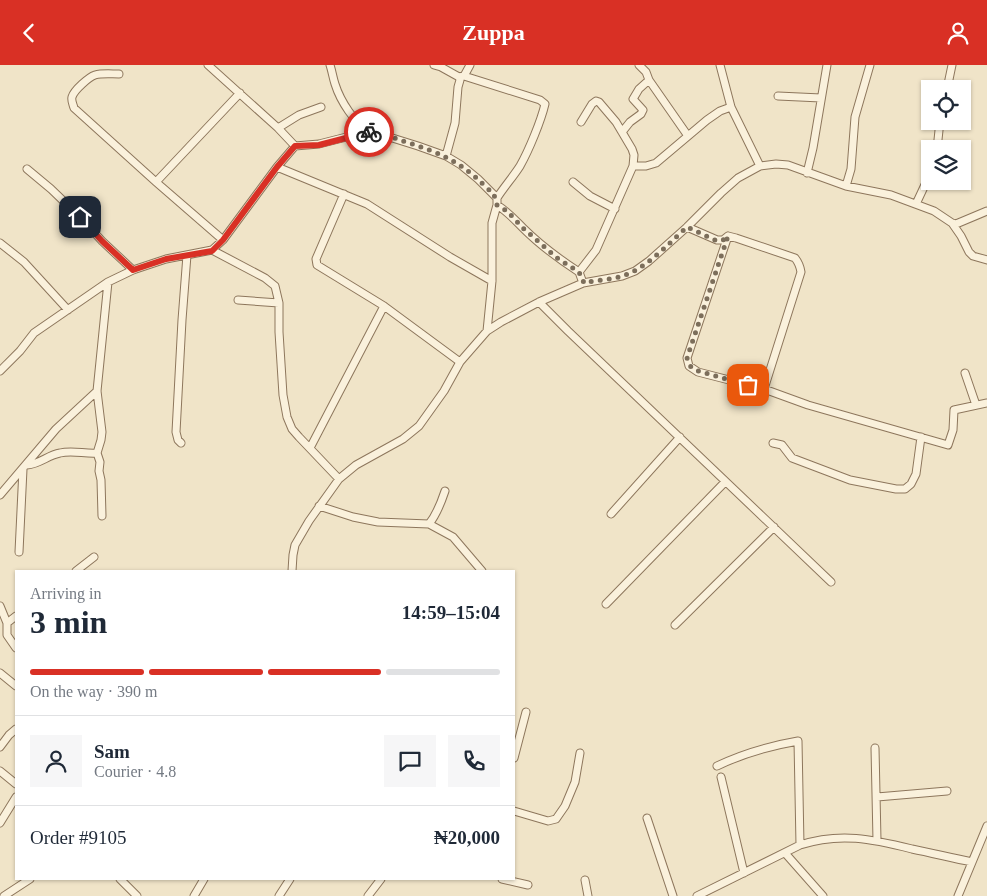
<!DOCTYPE html>
<meta charset="utf-8">
<style>
:root{--surface:#fff;--page:#f6f6f7;--text:#1f2937;--muted:#747a83;--line:#e0e1e3;--accent:#d93025}
body{margin:0;font-family:Georgia,serif;background:var(--page);color:var(--text);height:100vh;display:flex;flex-direction:column;font-size:19px;white-space:nowrap}
*{box-sizing:border-box;margin:0}
p{font-size:16px;color:var(--muted)}
.icon{flex:none;width:28px;height:28px;fill:none;stroke:currentColor;stroke-width:2;stroke-linecap:round;stroke-linejoin:round}
.map{position:relative;flex:1;overflow:hidden}
.sheet{position:absolute;left:15px;top:505px;width:500px;height:310px;display:flex;flex-direction:column;background:var(--surface);border-radius:0px;box-shadow:0 1px 4px #0004}
.sheet>*{flex:none}
.fabs{position:absolute;left:921px;top:15px;display:grid;gap:10px}
.fabs a{display:grid;place-items:center;width:50px;height:50px;border-radius:0px;background:var(--surface);box-shadow:0 1px 4px #0004;font-size:25px}
.pin{position:absolute;display:grid;place-items:center;width:42px;height:42px;color:#fff;margin:-21px;border-radius:10px;box-shadow:0 2px 8px #0006}
.courier{position:absolute;display:grid;place-items:center;width:50px;height:50px;margin:-25px;border:4px solid #d93025;border-radius:50%;background:#fff;color:#222;box-shadow:0 1px 6px #0007}
.head em{font-style:normal;font-weight:700}
.head div{display:flex;flex-direction:column-reverse}
.head{display:flex;align-items:center;justify-content:space-between;height:85px;padding:0 15px}
h1{font-size:32px;font-weight:700;line-height:38px}
.bar{display:grid;grid-template-columns:repeat(4,1fr);gap:8px 5px;align-content:center;height:60px;padding:0 15px}
.bar i{height:6px;border-radius:4px;background:var(--line)}
.bar .on{background:var(--accent)}
.bar p{grid-column:span 4}
.line{display:flex;align-items:center;gap:12px;padding:0 15px;border-top:1px solid var(--line)}
.line div{flex:1}
.round{display:grid;place-items:center;flex:none;width:52px;height:52px;border-radius:0px;background:var(--page)}
header{display:flex;justify-content:space-between;align-items:center;height:65px;padding:0 15px;background:var(--accent);color:#fff;font-size:22px;font-weight:700}
.map>svg:first-child{display:block}
.lines{fill:none;stroke-linecap:round;stroke-linejoin:round}
.minor-casing{stroke:#8d765c;stroke-width:9}
.minor{stroke:#faf1dc;stroke-width:7}
.done{stroke:#7c6e5b;stroke-width:5;stroke-dasharray:0 9}
.route{stroke:#d93025;stroke-width:6}
</style>
<header><svg class="icon" aria-label="back" viewBox="0 0 24 24"><path d="M15 5l-7 7 7 7"/></svg>Zuppa<svg class="icon" aria-label="person" viewBox="0 0 24 24"><circle cx="12" cy="8" r="4"/><path d="M4 21q1-7 8-7t8 7"/></svg></header>
<div class="map">
<svg width="987" height="831" viewBox="0 0 987 831">
<rect width="100%" height="100%" fill="#f0e4c8"/>
<g class="lines">
<g class="minor-casing">
<path id="minor" d="M 208,0 L 278,63 L 295,81
M 330,0 C 332,6 333,13 335,19 C 340,35 355,60 370,66
M 434,0 L 441,2 L 459,12 L 464,11 L 540,35 L 545,39 C 541,56 529,85 520,101 C 513,112 504,122 497,133
M 119,9 C 111,9 102,8 95,10 C 89,12 74,25 72,32 C 71,36 73,39 74,43 L 156,117 L 223,175
M 464,11 L 470,0
M 649,15 L 688,71
M 947,24 L 952,0
M 778,31 L 821,33
M 731,42 L 760,101
M 581,57 L 592,39 L 596,36 L 599,37 L 616,57 L 632,84 L 634,90 L 633,101 L 596,185 L 579,207 L 583,218
M 278,63 L 299,50 L 321,42
M 622,67 L 630,57 L 641,49 L 643,45 L 633,34 L 639,24 L 649,15 L 646,7 L 639,0
M 937,84 L 940,56
M 446,91 L 455,58 L 458,22 L 460,15 L 459,12
M 633,101 L 646,101 L 656,98 L 707,55 L 720,46 L 731,42 L 720,0
M 277,102 L 367,139 L 450,192 L 492,216
M 27,104 L 51,124 L 80,152 L 102,176 L 133,205
M 807,108 L 813,83 L 827,0
M 156,117 L 240,28
M 573,117 L 590,131 L 615,144
M 846,121 L 851,104 L 855,52 L 870,0
M 344,129 L 316,194 L 317,200 L 384,241 L 460,297
M 916,139 L 930,109
M 952,158 L 956,159 L 987,146
M 687,162 L 717,175 L 723,175 L 728,171 L 736,173 L 795,193 C 799,198 800,201 801,207 L 764,324
M 728,171 L 687,293 L 689,301 L 698,307 L 764,324 L 808,340 L 948,380 L 953,365 L 954,345 L 987,338
M 0,178 L 24,197 L 68,245
M 212,185 L 265,213 L 275,221 L 279,238 L 279,267 L 283,330 L 287,352 L 292,364 L 299,372 L 339,414
M 238,235 L 279,238
M 539,237 L 568,266 L 831,517
M 487,266 L 492,216 L 492,158 L 497,140
M 0,306 L 20,286 L 34,268 L 108,217 L 133,205 L 166,194 L 212,185 L 223,175 L 277,102 L 295,81 L 319,79 L 370,66 L 418,81 L 446,91 L 461,100 L 478,114 L 497,133 L 497,140 C 508,147 514,154 523,163 C 540,180 559,194 579,207
M 965,308 L 976,340
M 181,378 L 178,375 L 176,367 L 182,255 L 187,190
M 773,378 L 782,380 L 792,393 L 850,415 L 896,424 L 905,424 L 911,419 L 916,409 L 921,372
M 310,383 L 384,241
M 27,400 C 40,399 48,390 60,388 C 72,385 85,389 97,388
M 0,430 L 56,364 L 97,326
M 319,441 L 353,452 L 378,457 L 429,459 L 453,472 L 482,506
M 611,449 L 680,372
M 102,451 L 101,415 L 99,406 L 100,397 L 97,388 L 101,375 L 102,367 L 97,326 L 108,217
M 429,459 C 437,449 441,438 445,426
M 19,487 L 23,404
M 76,506 L 94,492
M 292,506 L 293,490 L 295,480 L 309,456 L 339,414 L 356,400 L 403,374 L 419,361 L 444,326 L 460,297 L 487,266 L 501,257 L 539,237 L 583,218 L 622,211 L 635,206 L 649,196 L 687,162 L 721,128 L 738,113 L 760,101 L 776,99 L 788,100 L 846,121 L 891,130 L 934,146 L 952,158 L 961,171 L 969,187 L 973,191 L 987,195
M 606,539 L 725,417
M 0,541 L 7,558 L 7,570 L 16,583
M 7,558 L 16,551
M 675,560 L 774,462
M 0,608 L 16,621
M 0,682 L 9,670 L 16,664
M 875,683 L 877,775
M 514,693 L 526,647
M 717,701 C 744,688 769,681 798,676 L 800,780
M 0,706 L 16,719
M 721,712 L 744,808
M 877,732 L 947,726
M 514,746 L 548,756 L 556,754 L 565,741 L 575,717 L 580,688
M 647,753 L 673,831
M 0,758 L 16,732
M 785,788 L 823,831
M 120,814 L 137,831
M 502,814 L 528,820
M 585,815 L 588,831
M 4,831 L 30,814
M 194,831 L 204,814
M 279,831 L 290,814
M 368,831 L 381,814
M 697,831 L 800,780 C 840,767 872,774 912,784 C 932,788 952,793 972,797
M 958,831 L 987,761"/>
</g>
<use href="#minor" class="minor"/>
</g>
<g class="lines">
<path class="done" d="M 369,67 C 381,68 392,72 403,76 C 437,87 459,95 485,121 C 491,127 496,130 497,140 L 507,146 L 523,163 L 557,193 L 579,207 L 584,218 C 596,215 610,215 622,211 C 645,205 669,178 687,162 L 717,176 L 723,175 L 728,171 L 687,293 L 690,301 L 698,306 L 748,320"/>
<path class="route" d="M 80,152 L 102,176 L 133,205 L 166,194 L 212,186 L 223,175 L 277,102 L 295,81 L 319,80 L 369,67"/>
</g>
</svg>
<div class="fabs">
<a><svg class="icon" aria-label="locate" viewBox="0 0 24 24"><circle cx="12" cy="12" r="6"/><path d="M12 2v4M12 18v4M2 12h4M18 12h4"/></svg></a>
<a><svg class="icon" aria-label="layers" viewBox="0 0 24 24"><path d="M12 4l9 5-9 5-9-5zM3 14l9 5 9-5"/></svg></a>
</div>
<div class="pin" style="left:748px;top:320px;background:#ea580c"><svg class="icon" aria-label="bag" viewBox="0 0 24 24"><path d="M5 8h14l-1 12H6zM9 8a3 3 0 0 1 6 0"/></svg></div>
<div class="pin" style="left:80px;top:152px;background:#1f2937"><svg class="icon" aria-label="home" viewBox="0 0 24 24"><path d="M3 11l9-7 9 7M6 9v11h12V9"/></svg></div>
<div class="courier" style="left:369px;top:67px"><svg class="icon" aria-label="bike" viewBox="0 0 24 24"><circle cx="6" cy="16" r="4"/><circle cx="18" cy="16" r="4"/><path d="M6 16l4-8h5l3 8M10 8l3 8H6M13 5h3"/></svg></div>
<section class="sheet">
<div class="head"><div><h1>3 min</h1><p>Arriving in</p></div><em>14:59–15:04</em></div>
<div class="bar"><i class="on"></i><i class="on"></i><i class="on"></i><i></i><p>On the way · 390 m</p></div>
<div class="line" style="height:90px"><a class="round"><svg class="icon" aria-label="person" viewBox="0 0 24 24"><circle cx="12" cy="8" r="4"/><path d="M4 21q1-7 8-7t8 7"/></svg></a><div><b>Sam</b><p>Courier · 4.8</p></div><a class="round"><svg class="icon" aria-label="chat" viewBox="0 0 24 24"><path d="M4 5h16v11H9l-5 4z"/></svg></a><a class="round"><svg class="icon" aria-label="phone" viewBox="0 0 24 24"><path d="M5 4h4l2 5-3 2q2 4 5 5l2-3 5 2v4C11 20 4 13 5 4z"/></svg></a></div>
<div class="line" style="height:65px"><div>Order #9105</div><b>₦20,000</b></div>
</section>
</div>
